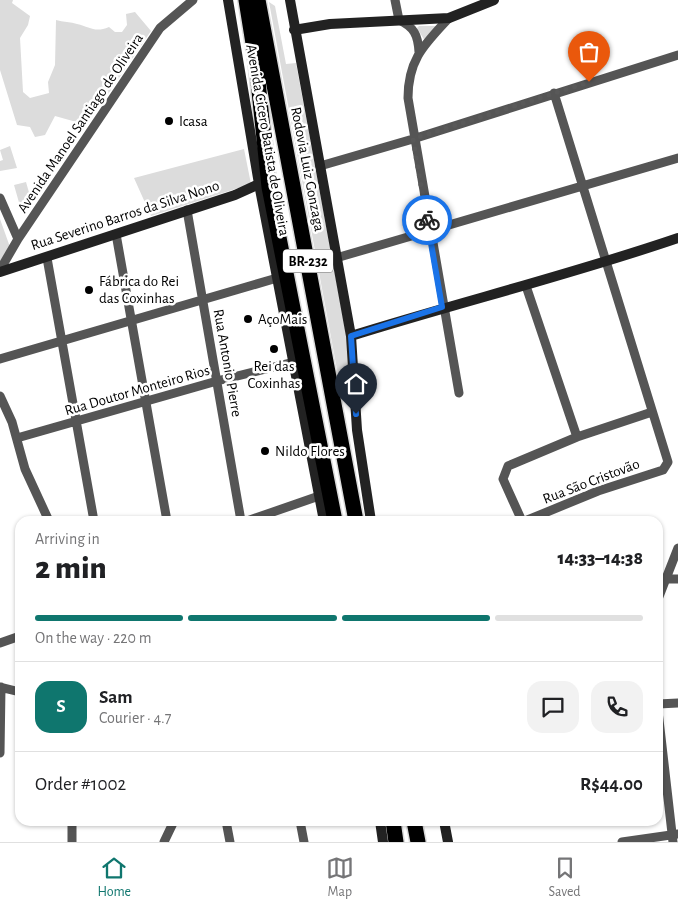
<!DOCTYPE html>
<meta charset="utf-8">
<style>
:root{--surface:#fff;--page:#f2f2f2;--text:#202124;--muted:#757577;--line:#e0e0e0;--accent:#0f766e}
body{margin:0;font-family:"Alegreya Sans",sans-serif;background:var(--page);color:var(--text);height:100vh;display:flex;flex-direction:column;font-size:19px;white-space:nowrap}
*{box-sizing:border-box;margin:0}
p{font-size:16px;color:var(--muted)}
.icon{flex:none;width:28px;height:28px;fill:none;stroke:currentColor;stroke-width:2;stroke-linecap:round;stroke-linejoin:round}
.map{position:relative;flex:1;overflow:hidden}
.drawer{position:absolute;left:15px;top:516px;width:648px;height:310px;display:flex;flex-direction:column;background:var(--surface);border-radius:15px;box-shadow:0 1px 4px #0004}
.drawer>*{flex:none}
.pin{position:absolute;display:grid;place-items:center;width:42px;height:42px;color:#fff;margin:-51px -21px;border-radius:50% 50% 50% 0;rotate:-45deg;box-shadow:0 0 5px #0007}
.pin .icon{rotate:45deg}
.courier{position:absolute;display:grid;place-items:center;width:50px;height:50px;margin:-25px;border:4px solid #1a73e8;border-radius:50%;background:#fff;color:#222;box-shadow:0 1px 6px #0007}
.summary em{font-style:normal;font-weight:800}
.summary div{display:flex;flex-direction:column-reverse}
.summary{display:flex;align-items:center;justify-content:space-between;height:85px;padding:0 20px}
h1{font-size:32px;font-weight:800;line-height:38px}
.bar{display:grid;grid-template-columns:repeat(4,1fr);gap:8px 5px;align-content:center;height:60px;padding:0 20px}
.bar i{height:6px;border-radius:4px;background:var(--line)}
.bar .current{background:var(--accent)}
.bar p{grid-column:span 4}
.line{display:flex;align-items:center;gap:12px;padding:0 20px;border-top:1px solid var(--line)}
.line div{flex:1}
.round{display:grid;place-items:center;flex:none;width:52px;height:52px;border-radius:15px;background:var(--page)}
.tab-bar{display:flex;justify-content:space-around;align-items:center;height:70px;border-top:1px solid var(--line);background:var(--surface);font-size:14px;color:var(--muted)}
.tab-bar a{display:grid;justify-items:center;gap:2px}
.tab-bar .current{color:var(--accent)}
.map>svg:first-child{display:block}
.green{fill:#dcdcdc}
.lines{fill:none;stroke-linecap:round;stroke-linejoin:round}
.highway-casing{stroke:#dbdbdb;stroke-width:18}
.street{stroke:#555;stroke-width:9}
.secondary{stroke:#222;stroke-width:10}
.highway{stroke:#000;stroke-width:15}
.done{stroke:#595959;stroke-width:5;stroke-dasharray:0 9}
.route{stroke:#1a73e8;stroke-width:6}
.poi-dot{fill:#000;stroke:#fff;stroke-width:2}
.labels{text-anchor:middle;stroke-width:5;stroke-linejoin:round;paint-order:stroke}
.shield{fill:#fff;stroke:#4c4c4c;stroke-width:1}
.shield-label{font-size:14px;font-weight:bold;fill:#000}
.poi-label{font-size:15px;fill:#000;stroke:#fff;text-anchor:start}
.street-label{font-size:15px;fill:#000;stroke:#fff}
</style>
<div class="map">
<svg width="678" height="842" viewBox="0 0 678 842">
<rect width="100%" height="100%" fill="#fff"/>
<path class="green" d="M 0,0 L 13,0 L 12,3 L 30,16 L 28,25 L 20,38 L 23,92 L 30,98 L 49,93 L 48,82 L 55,65 L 56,20 C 63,22 71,22 77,24 C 90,27 95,33 109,27 L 115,32 L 122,32 L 127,25 L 126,14 L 135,12 L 151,31 L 87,125 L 55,116 L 45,135 L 35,137 L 30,127 L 17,125 L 0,70 Z
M 269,2 L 275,6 L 286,64 L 296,63 L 356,388 L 340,386 Z
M 419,26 L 440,26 L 425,41 L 417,28 Z
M 10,146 L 17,168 L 0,171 L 0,161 L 3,160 L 0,150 Z
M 244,149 L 251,184 L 151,216 L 134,178 Z
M 26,182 L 32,203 L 20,206 L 14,185 Z
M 0,219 L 10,247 L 0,264 Z"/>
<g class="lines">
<g class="highway-casing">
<path id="highway" d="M 246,0 L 256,62 L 269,187 L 335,521
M 258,0 L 356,521
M 393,821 L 396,842
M 414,821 L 418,842"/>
</g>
<path class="street" d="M 395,0 L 399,20 C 414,27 418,35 419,52
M 449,18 C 425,44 408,59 408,98 L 459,393
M 320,166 L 413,139 L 678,55
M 0,198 L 18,239
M 187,210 L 241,521
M 116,234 L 167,521
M 47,258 L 94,521
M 336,258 L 678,158
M 0,270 L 18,239 L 160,28 L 193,0
M 526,286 L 577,437
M 0,359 L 277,278
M 0,396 L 12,422 L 25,469 L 49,521
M 17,438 L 217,381 L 294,362
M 247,521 L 319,496
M 522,521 L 503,479 L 508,466 L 577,437 L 652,412
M 525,521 L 598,491 L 663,470 L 668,462 L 554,93
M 658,579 L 678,579
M 658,599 L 678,548
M 0,643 L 20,636
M 0,687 L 20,692
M 658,704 L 678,703
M 658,711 L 673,842
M 0,753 L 1,687
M 226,821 L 230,842
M 300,821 L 304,842
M 72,842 L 72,821
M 164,842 L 174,821
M 622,842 L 678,834"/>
<path class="secondary" d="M 228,0 L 259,184 L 324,521
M 290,0 L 351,336 L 357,430 L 371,521
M 294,30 L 330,24 L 449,18 L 494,0
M 0,272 L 235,195 L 259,184
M 351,336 C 460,302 570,275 678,238
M 380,821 L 383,842
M 444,821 L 448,842"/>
<use href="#highway" class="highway"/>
</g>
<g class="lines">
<path class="done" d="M 427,220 L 413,139 L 589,82"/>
<path class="route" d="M 356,414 L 351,336 L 442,307 L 427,220"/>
</g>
<g class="poi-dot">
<circle cx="169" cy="121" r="5"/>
<circle cx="89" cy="290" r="5"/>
<circle cx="248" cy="319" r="5"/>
<circle cx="274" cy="349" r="5"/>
<circle cx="265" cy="451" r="5"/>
</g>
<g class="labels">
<rect class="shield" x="283" y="249.5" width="50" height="23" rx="4"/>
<g class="shield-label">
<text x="308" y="266">BR-232</text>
</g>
<g class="poi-label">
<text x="179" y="126">Icasa</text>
<text x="99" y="286">Fábrica do Rei<tspan x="99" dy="17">das Coxinhas</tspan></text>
<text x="258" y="324">AçoMais</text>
<text x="274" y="371" text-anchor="middle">Rei das<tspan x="274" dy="17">Coxinhas</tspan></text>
<text x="275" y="456">Nildo Flores</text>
</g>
<g class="street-label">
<text transform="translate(80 123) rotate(-56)" y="5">Avenida Manoel Santiago de Oliveira</text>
<text transform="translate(268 140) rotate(80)" y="5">Avenida Cicero Batista de Oliveira</text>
<text transform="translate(308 169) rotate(79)" y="5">Rodovia Luiz Gonzaga</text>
<text transform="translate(125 215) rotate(-18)" y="5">Rua Severino Barros da Silva Nono</text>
<text transform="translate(228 363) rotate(80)" y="5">Rua Antonio Pierre</text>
<text transform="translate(137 390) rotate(-16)" y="5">Rua Doutor Monteiro Rios</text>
<text transform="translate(591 481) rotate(-21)" y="5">Rua São Cristovão</text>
</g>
</g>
</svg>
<div class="pin" style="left:589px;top:82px;background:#ea580c"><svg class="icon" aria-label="bag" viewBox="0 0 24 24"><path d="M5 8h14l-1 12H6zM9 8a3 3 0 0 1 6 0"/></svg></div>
<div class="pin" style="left:356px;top:414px;background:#1f2937"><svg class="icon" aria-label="home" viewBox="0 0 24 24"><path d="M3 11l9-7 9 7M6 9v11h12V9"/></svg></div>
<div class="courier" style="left:427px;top:220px"><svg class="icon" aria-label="bike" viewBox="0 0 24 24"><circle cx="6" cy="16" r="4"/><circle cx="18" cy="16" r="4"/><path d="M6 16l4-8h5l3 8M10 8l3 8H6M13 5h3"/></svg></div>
<section class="drawer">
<div class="summary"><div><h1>2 min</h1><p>Arriving in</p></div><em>14:33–14:38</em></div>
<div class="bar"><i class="current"></i><i class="current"></i><i class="current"></i><i></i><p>On the way · 220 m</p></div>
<div class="line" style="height:90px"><b class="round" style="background:var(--accent);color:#fff">S</b><div><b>Sam</b><p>Courier · 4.7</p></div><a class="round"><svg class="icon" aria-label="chat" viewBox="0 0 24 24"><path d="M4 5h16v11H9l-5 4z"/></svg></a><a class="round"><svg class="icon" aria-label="phone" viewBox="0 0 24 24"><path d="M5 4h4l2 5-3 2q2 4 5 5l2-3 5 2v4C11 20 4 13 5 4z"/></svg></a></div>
<div class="line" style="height:65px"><div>Order #1002</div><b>R$44.00</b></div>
</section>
</div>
<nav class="tab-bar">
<a class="current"><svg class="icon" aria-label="home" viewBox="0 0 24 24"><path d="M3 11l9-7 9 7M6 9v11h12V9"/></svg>Home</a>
<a><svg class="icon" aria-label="map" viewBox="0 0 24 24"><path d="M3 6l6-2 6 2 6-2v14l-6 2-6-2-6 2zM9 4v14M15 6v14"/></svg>Map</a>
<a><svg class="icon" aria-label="saved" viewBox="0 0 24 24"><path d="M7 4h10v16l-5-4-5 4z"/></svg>Saved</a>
</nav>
